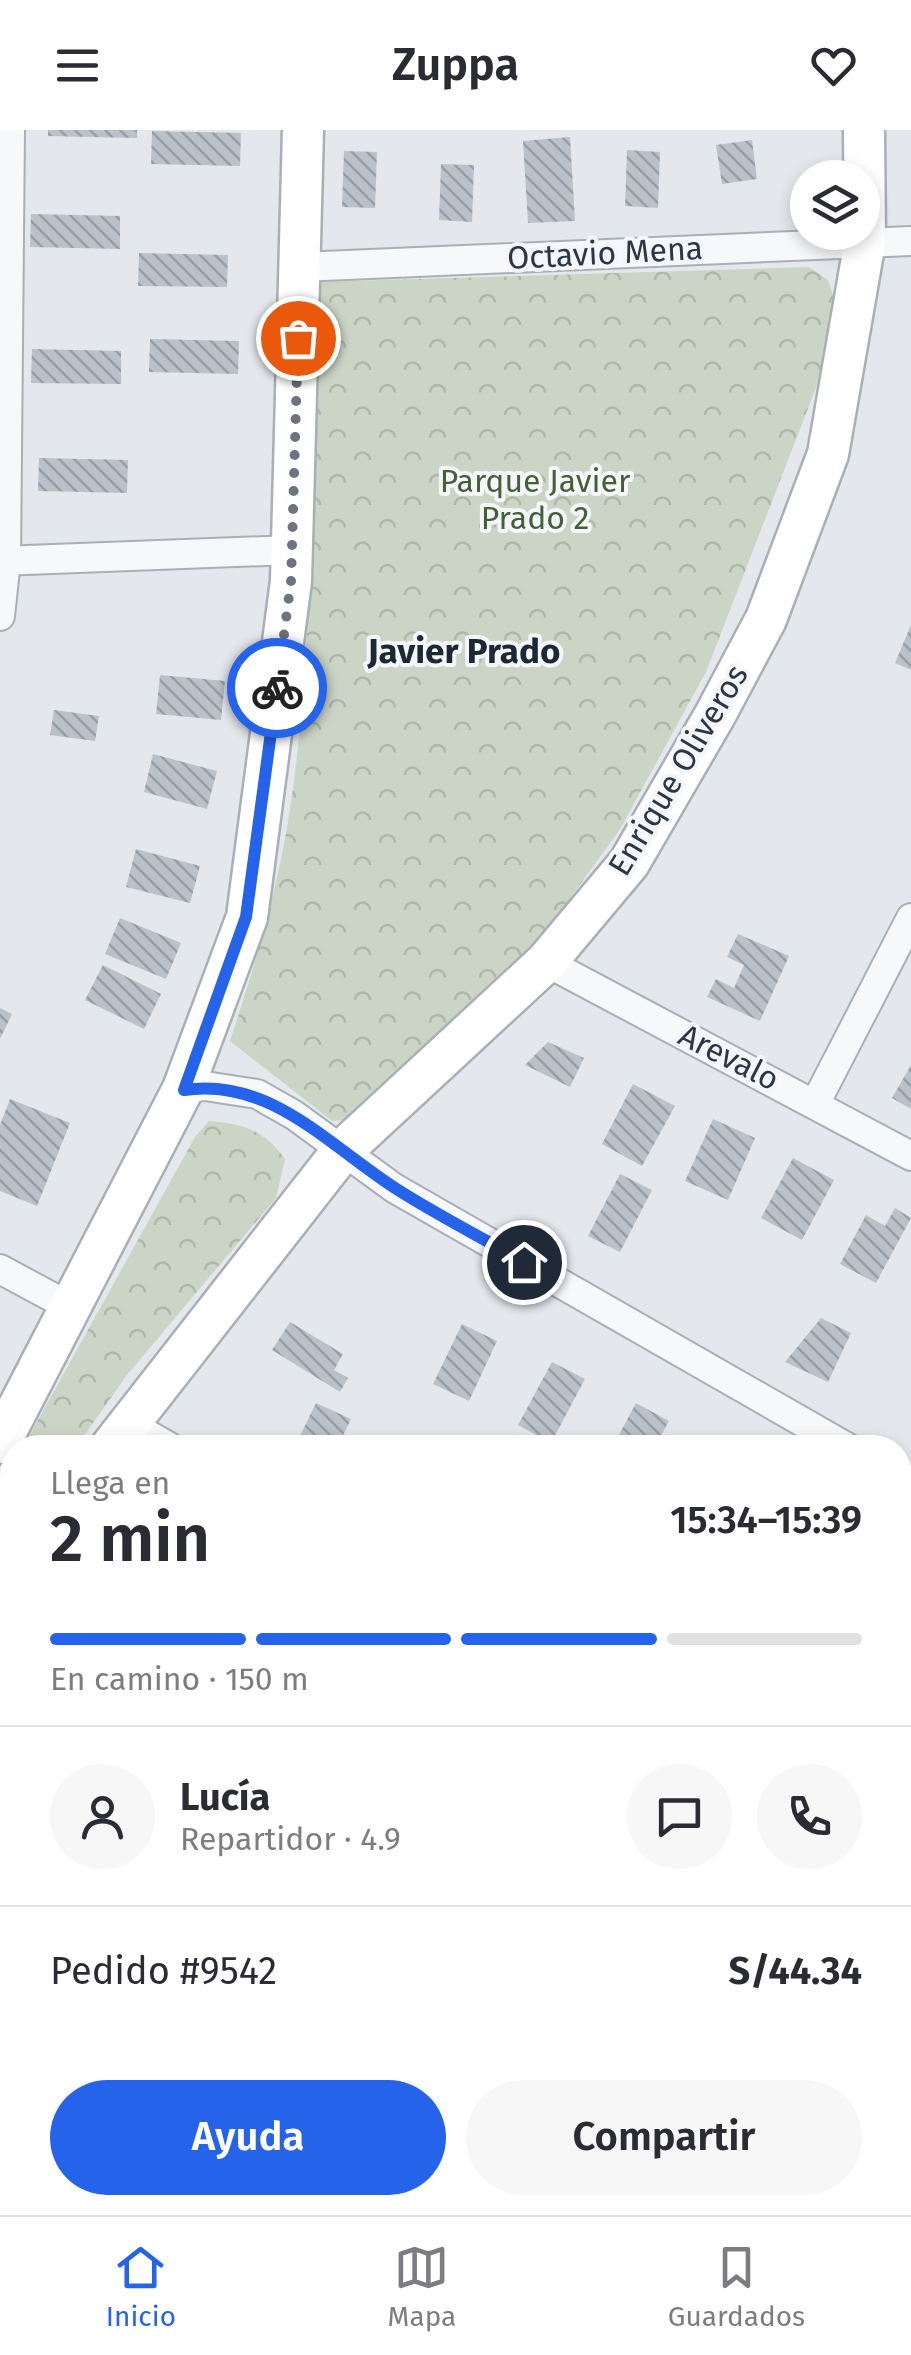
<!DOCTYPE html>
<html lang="es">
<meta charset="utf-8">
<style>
:root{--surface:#fff;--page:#f7f7f7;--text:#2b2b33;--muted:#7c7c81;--line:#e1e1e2;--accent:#2563eb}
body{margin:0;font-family:"Fira Sans",sans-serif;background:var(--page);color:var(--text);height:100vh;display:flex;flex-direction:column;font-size:38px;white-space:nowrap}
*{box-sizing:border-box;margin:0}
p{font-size:32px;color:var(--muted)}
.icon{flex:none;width:55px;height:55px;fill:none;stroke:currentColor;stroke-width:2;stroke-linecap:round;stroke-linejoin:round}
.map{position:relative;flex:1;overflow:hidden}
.side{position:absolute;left:0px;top:1305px;width:912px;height:780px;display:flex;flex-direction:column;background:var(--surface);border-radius:40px 40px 0 0;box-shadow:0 5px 15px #0003}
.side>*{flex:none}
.fabs{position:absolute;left:790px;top:30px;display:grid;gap:20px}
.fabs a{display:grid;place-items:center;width:90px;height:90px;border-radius:50%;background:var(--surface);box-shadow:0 5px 15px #0003;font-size:50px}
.pin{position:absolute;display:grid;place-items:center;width:85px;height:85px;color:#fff;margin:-42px;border:5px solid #fff;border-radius:50%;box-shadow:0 2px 10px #0007}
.courier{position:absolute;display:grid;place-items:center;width:100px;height:100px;margin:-50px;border:8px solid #2563eb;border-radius:50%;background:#fff;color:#222;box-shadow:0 2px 12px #0007}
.head em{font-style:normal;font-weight:600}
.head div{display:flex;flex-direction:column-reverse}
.head{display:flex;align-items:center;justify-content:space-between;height:170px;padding:0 50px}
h1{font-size:65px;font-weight:600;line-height:75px}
.bar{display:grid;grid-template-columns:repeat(4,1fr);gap:15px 10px;align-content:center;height:120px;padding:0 50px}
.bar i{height:12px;border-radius:8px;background:var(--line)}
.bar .active{background:var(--accent)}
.bar p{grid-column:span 4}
.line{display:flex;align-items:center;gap:25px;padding:0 50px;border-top:2px solid var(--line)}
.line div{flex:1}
.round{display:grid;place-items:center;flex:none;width:105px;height:105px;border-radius:52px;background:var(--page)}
.cta{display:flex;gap:20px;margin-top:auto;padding:20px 50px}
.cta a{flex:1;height:115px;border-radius:60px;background:var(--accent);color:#fff;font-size:40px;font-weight:600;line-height:115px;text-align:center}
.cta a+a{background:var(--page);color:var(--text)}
header{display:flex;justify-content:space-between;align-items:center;height:130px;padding:0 50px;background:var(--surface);font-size:45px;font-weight:600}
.dock{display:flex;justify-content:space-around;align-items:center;height:140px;border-top:2px solid var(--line);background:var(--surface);font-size:28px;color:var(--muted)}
.dock a{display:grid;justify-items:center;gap:5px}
.dock .active{color:var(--accent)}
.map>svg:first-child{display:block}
.park{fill:url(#park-crowns)}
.garden{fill:#cbd5c5}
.building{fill:url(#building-back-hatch)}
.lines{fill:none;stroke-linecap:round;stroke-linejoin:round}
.street-casing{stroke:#a9afb6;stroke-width:32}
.secondary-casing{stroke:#a9afb6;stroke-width:45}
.highway-casing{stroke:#8b97a2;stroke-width:58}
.street{stroke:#f7f8fa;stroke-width:28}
.secondary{stroke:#fff;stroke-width:40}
.highway{stroke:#fff;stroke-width:52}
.done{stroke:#6c757f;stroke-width:10;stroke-dasharray:0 18}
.route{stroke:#2563eb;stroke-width:12}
.labels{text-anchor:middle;stroke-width:8;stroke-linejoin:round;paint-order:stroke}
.street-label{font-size:32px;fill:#2b3744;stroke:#f4f6f9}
.park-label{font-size:32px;fill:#446038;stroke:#f4f6f9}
.neighbourhood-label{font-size:35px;font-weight:bold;fill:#1d2835;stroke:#f4f6f9}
</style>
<header><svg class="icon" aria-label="menu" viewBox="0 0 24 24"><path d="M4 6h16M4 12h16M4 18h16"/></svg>Zuppa<svg class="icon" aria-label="heart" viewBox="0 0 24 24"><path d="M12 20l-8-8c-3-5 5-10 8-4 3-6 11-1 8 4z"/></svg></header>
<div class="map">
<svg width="911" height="2085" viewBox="0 0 911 2085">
<defs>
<pattern id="park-crowns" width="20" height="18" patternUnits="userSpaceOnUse" patternTransform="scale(2.5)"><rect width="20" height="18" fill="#cbd5c5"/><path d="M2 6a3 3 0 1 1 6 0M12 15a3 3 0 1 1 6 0" fill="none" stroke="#aeb7aa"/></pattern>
<pattern id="building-back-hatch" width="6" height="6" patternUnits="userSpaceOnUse" patternTransform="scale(2.5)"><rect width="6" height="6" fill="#bbc1c9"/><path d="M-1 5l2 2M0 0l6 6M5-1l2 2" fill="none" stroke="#989ea5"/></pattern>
</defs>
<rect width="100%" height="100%" fill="#e4e8ec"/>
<path class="park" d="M 809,137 L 828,150 L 835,171 L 817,255 L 706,542 L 619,701 L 525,830 L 355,989 L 332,991 L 230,911 C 253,841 274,771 287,698 C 316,522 310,342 311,165 L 319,152 Z
M 209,991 C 244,994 264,1000 285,1029 L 276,1068 L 127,1245 L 76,1317 L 23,1317 L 195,1007 Z
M 12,1336 L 12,1406 L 0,1424 L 0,1359 Z"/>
<path class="garden" d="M 0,2039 L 12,2046 L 12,2072 L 62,2073 L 85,2085 L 0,2085 Z"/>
<path class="building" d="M 48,0 L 137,0 L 137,8 L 48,6 Z
M 152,1 L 241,3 L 240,36 L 151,34 Z
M 570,7 L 575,91 L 528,93 L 523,11 Z
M 752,10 L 757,49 L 722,54 L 716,15 Z
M 627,20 L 660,22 L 658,78 L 625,76 Z
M 344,21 L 377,22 L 375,78 L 342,77 Z
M 441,34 L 474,35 L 472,92 L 439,90 Z
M 31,84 L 120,86 L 120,119 L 30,117 Z
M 139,123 L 228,125 L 227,157 L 138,156 Z
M 150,209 L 239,211 L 238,244 L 149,242 Z
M 32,219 L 121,221 L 121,254 L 31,253 Z
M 39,328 L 128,330 L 127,363 L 38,361 Z
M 911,495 L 911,540 L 895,533 Z
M 160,545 L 225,551 L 221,590 L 156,584 Z
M 54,580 L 99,586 L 95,611 L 50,605 Z
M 153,624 L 217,641 L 207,679 L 144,662 Z
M 136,719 L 200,736 L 190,773 L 126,757 Z
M 120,788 L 181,813 L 166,849 L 105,824 Z
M 738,804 L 789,826 L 760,891 L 707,867 L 716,849 L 734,858 L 744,835 L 727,827 Z
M 103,835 L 161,864 L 144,899 L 85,870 Z
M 0,878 L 12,884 L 0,909 Z
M 548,912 L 584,928 L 570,957 L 525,935 Z
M 911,935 L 911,979 L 892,968 Z
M 633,954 L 675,976 L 642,1036 L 602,1014 Z
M 10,969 L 70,993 L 37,1076 L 0,1061 L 0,995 Z
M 713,989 L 755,1008 L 728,1070 L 685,1051 Z
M 793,1028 L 834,1050 L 802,1110 L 761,1088 Z
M 620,1044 L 652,1060 L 620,1122 L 588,1106 Z
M 895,1078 L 911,1088 L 876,1153 L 840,1134 L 866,1085 L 885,1096 Z
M 821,1188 L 851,1203 L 828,1252 L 785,1232 Z
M 290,1192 L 343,1224 L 334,1240 L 348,1248 L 340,1262 L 272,1220 Z
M 462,1194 L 497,1211 L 469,1271 L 433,1254 Z
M 552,1232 L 585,1249 L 551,1313 L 518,1295 Z
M 316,1273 L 351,1289 L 337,1318 L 294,1318 Z
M 636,1273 L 669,1291 L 654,1318 L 612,1318 Z
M 905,1814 L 911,1817 L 911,1877 L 900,1871 L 900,1823 Z
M 410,2072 L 452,2072 L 445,2085 L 403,2085 Z
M 598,2072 L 640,2072 L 633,2085 L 612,2085 L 596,2076 Z
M 746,2072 L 789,2072 L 809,2082 L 744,2085 Z"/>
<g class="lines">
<g class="street-casing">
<path id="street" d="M 300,137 L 911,111
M 0,431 L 292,420
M 0,486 L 6,430 L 10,0
M 546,832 L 911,1026
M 183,959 L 205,956 L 257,964 L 294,985 L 394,1058 L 848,1318
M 816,972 L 911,788
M 0,1139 L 74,1179
M 129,1294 L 171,1318
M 900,1347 L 911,1353
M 0,1587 L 12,1594
M 900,1728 L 911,1734
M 0,1980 L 12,1987
M 169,2072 L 192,2085"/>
</g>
<g class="secondary-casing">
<path id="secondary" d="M 0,1313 L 183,959 L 247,787 L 291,451 L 303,0
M 110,1318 L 343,1020 L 546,832 L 629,733 L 715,585 L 766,489 L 828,324 L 865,111 L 864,0
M 0,1489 L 12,1468"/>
</g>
<g class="highway-casing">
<path id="highway" d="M 910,2081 L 911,2080"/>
</g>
<use href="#street" class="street"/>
<use href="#secondary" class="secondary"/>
<use href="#highway" class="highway"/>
</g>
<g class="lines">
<path class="done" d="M 277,558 L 291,451 L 298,208"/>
<path class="route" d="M 277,558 L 246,787 L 184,960 C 270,947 328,1015 395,1058 C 437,1085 481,1107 524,1132"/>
</g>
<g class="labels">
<g class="street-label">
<text transform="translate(605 123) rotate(-3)" y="11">Octavio Mena</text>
<text transform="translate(678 640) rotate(-59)" y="11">Enrique Oliveros</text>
<text transform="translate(729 927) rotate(27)" y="11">Arevalo</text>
</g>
<g class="park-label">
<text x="535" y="362">Parque Javier<tspan x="535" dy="37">Prado 2</tspan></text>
</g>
<g class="neighbourhood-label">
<text x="464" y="533">Javier Prado</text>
</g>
</g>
</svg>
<div class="fabs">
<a><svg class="icon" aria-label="layers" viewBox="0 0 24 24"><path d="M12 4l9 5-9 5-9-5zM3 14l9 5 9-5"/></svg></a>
</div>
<div class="pin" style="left:298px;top:208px;background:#ea580c"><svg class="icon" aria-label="bag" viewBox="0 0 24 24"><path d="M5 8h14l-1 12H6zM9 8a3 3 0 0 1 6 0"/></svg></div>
<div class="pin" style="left:524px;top:1132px;background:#1f2937"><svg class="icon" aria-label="home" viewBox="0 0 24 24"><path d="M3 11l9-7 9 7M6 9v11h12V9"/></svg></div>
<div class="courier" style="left:277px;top:558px"><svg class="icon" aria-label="bike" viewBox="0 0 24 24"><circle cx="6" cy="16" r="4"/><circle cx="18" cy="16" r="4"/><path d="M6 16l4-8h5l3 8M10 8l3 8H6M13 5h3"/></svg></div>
<section class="side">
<div class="head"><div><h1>2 min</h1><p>Llega en</p></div><em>15:34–15:39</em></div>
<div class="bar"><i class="active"></i><i class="active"></i><i class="active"></i><i></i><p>En camino · 150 m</p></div>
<div class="line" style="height:180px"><a class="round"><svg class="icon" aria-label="person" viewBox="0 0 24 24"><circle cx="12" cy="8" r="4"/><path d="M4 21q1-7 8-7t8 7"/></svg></a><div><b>Lucía</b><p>Repartidor · 4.9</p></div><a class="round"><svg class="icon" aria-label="chat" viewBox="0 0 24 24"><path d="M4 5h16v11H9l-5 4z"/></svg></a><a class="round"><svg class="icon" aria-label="phone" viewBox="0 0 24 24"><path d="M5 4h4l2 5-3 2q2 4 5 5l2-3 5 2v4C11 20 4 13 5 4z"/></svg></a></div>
<div class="line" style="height:130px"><div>Pedido #9542</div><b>S/44.34</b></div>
<div class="cta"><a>Ayuda</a><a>Compartir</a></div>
</section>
</div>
<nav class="dock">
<a class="active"><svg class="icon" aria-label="home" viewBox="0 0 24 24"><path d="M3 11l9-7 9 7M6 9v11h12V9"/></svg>Inicio</a>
<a><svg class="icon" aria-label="map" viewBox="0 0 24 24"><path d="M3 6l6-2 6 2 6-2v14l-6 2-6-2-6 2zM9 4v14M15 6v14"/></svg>Mapa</a>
<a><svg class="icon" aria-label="saved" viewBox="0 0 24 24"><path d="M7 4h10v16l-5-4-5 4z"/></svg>Guardados</a>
</nav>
